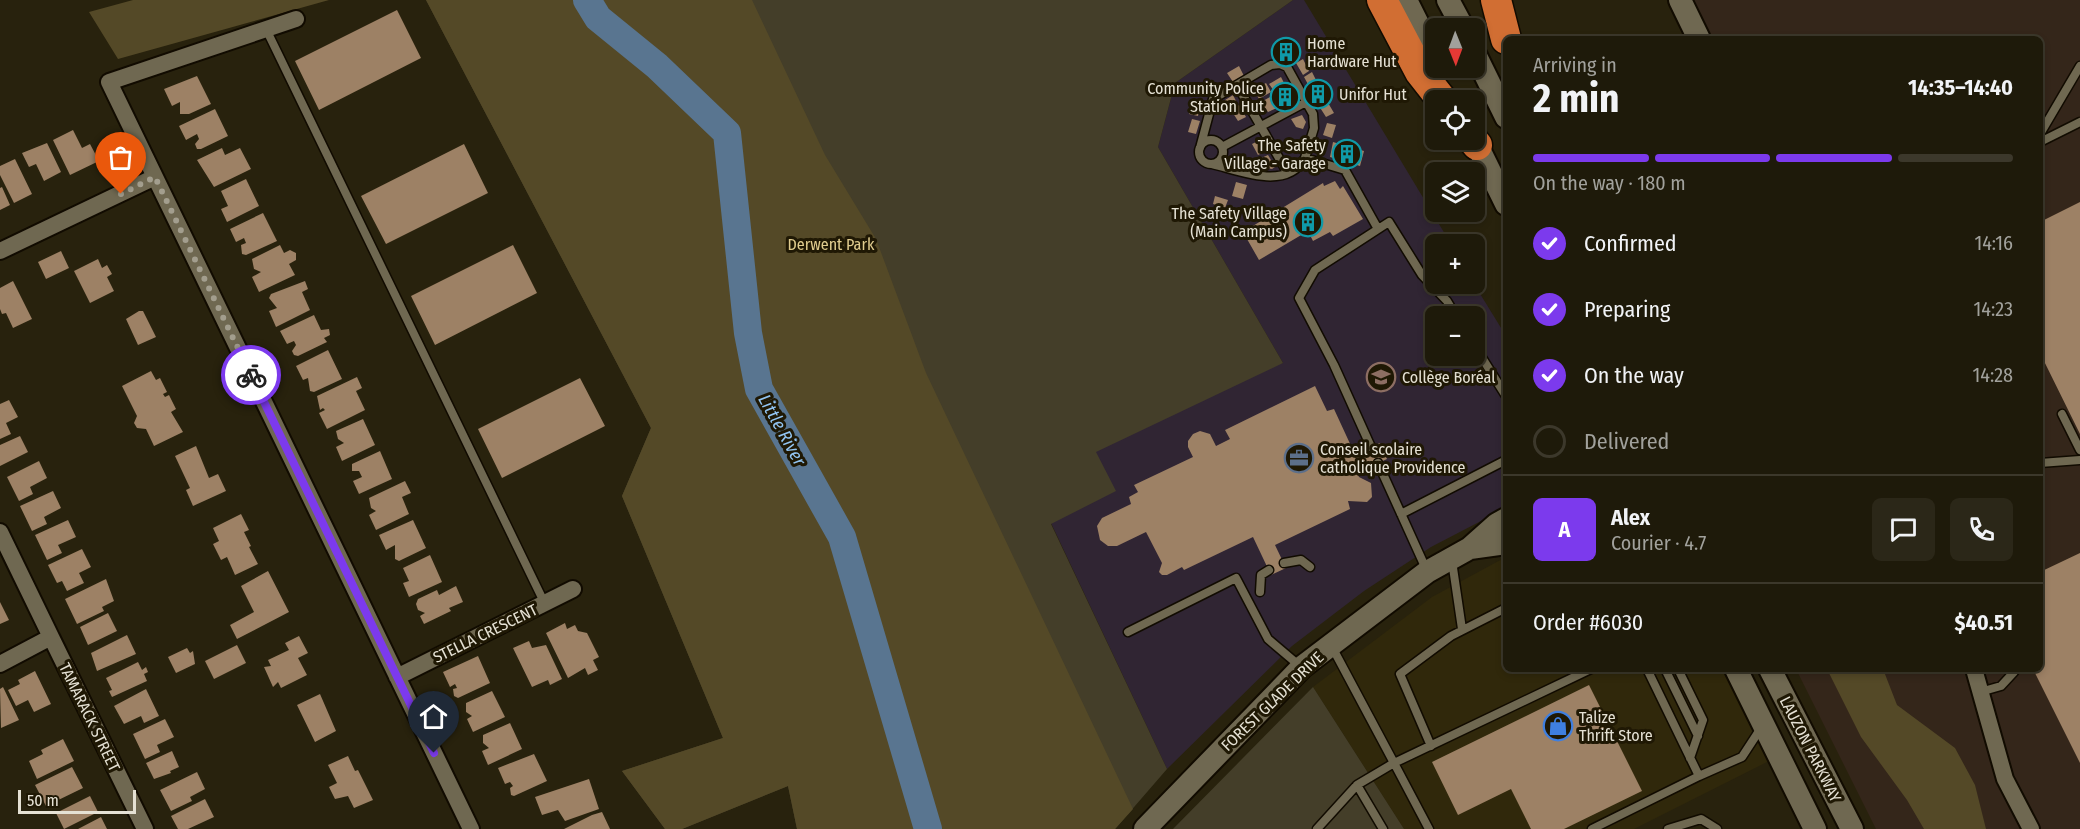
<!DOCTYPE html>
<meta charset="utf-8">
<style>
:root{--surface:#1e1a0a;--page:#2b2718;--text:#f1f3f6;--muted:#a1a19c;--line:#3c382b;--accent:#7c3aed}
body{margin:0;font-family:"Fira Sans Condensed",sans-serif;background:var(--page);color:var(--text);height:100vh;display:flex;flex-direction:column;font-size:22px;white-space:nowrap}
*{box-sizing:border-box;margin:0}
p{font-size:20px;color:var(--muted)}
.icon{flex:none;width:33px;height:33px;fill:none;stroke:currentColor;stroke-width:2;stroke-linecap:round;stroke-linejoin:round}
.map{position:relative;flex:1;overflow:hidden}
.sheet{position:absolute;left:1503px;top:36px;width:540px;height:636px;display:flex;flex-direction:column;background:var(--surface);border-radius:9px;box-shadow:0 3px 9px #0003,0 0 0 2px var(--line)}
.sheet>*{flex:none}
.needle{width:39px;rotate:179deg}
.controls{position:absolute;left:1425px;top:18px;display:grid;gap:12px}
.controls a{display:grid;place-items:center;width:60px;height:60px;border-radius:9px;background:var(--surface);box-shadow:0 3px 9px #0003,0 0 0 2px var(--line);font-size:30px}
.scale{position:absolute;left:18px;bottom:15px;width:118px;box-sizing:border-box;padding-left:6px;border:3px solid #e5e1d4;border-top:0;font-size:16px;line-height:21px;white-space:nowrap;color:#e5e1d4;-webkit-text-stroke:4px #1f1804;paint-order:stroke}
.pin{position:absolute;display:grid;place-items:center;width:51px;height:51px;color:#fff;margin:-62px -26px;border-radius:50% 50% 50% 0;rotate:-45deg;box-shadow:0 0 6px #0007}
.pin .icon{rotate:45deg}
.courier{position:absolute;display:grid;place-items:center;width:60px;height:60px;margin:-30px;border:4px solid #7c3aed;border-radius:50%;background:#fff;color:#222;box-shadow:0 2px 8px #0007}
.headline em{font-style:normal;font-weight:700}
.headline div{display:flex;flex-direction:column-reverse}
.headline{display:flex;align-items:center;justify-content:space-between;height:102px;padding:0 30px}
h1{font-size:39px;font-weight:700;line-height:45px}
.bar{display:grid;grid-template-columns:repeat(4,1fr);gap:9px 6px;align-content:center;height:72px;padding:0 30px}
.bar i{height:8px;border-radius:4px;background:var(--line)}
.bar .active{background:var(--accent)}
.bar p{grid-column:span 4}
.line{display:flex;align-items:center;gap:15px;padding:0 30px;border-top:2px solid var(--line)}
.line div{flex:1}
.round{display:grid;place-items:center;flex:none;width:63px;height:63px;border-radius:9px;background:var(--page)}
ol{padding:0 30px;list-style:none}
li{display:flex;align-items:center;gap:18px;height:66px}
li p{margin-inline-start:auto}
li .icon{padding:6px;border-radius:50%;background:var(--accent);color:#fff;stroke-width:4}
li:last-child{color:var(--muted)}
li i{width:33px;height:33px;border:3px solid var(--line);border-radius:50%}
.map>svg:first-child{display:block}
.built{fill:#30280b}
.industrial{fill:#34261a}
.education{fill:#302533;fill-rule:evenodd}
.green{fill:#443e29}
.forest{fill:#544927}
.lines{fill:none;stroke-linecap:round;stroke-linejoin:round}
.river{stroke:#597590;stroke-width:28}
.building{fill:#9d8165}
.lane-casing{stroke:#110b00;stroke-width:11}
.street-casing{stroke:#110b00;stroke-width:20}
.secondary-casing{stroke:#110b00;stroke-width:26}
.highway-casing{stroke:#110b00;stroke-width:33}
.lane{stroke:#6f6851;stroke-width:8}
.street{stroke:#6f6851;stroke-width:16}
.secondary{stroke:#6f6851;stroke-width:22}
.highway{stroke:#d16e33;stroke-width:30}
.done{stroke:#a39e8e;stroke-width:6;stroke-dasharray:0 10.8}
.route{stroke:#7c3aed;stroke-width:8}
.labels{text-anchor:middle;stroke-width:6;stroke-linejoin:round;paint-order:stroke}
.poi-label{font-size:16px;fill:#e5e1d4;stroke:#1f1804;text-anchor:start}
.park-label{font-size:16px;fill:#e0cc8e;stroke:#1f1804}
.street-label{font-size:16px;fill:#e5e1d4;stroke:#1f1804}
.water-label{font-size:18px;font-style:italic;fill:#92c4f1;stroke:#1f1804}
</style>
<div class="map">
<svg width="2080" height="829" viewBox="0 0 2080 829">
<rect width="100%" height="100%" fill="#28220d"/>
<path class="built" d="M 1506,557 L 1506,669 L 1724,669 L 1769,761 L 1634,829 L 1404,829 L 1313,687 L 1432,597 Z"/>
<path class="industrial" d="M 1680,0 L 2080,0 L 2080,829 L 1876,829 L 1796,669 L 2040,669 L 2040,39 L 1699,39 Z"/>
<path class="education" d="M 1293,0 L 1304,0 L 1451,244 L 1436,244 L 1436,284 L 1474,284 L 1506,336 L 1506,508 L 1431,547 L 1364,591 L 1292,646 L 1167,769 L 1051,523 L 1064,390 L 1283,363 L 1158,147 L 1175,83 ZM 1436,316 L 1474,316 L 1474,356 L 1436,356 Z"/>
<path class="green" d="M 426,0 L 1293,0 L 1175,83 L 1158,147 L 1283,363 L 1096,452 L 1116,491 L 1051,524 L 1167,769 L 1115,829 L 797,829 L 788,786 L 682,829 L 665,829 L 622,771 L 723,738 L 622,496 L 651,428 Z
M 1313,687 L 1404,829 L 1173,829 Z"/>
<path class="forest" d="M 133,0 L 329,0 L 118,59 L 89,12 Z
M 426,0 L 752,0 L 825,155 L 876,239 L 926,373 L 1133,809 L 1115,829 L 797,829 L 788,786 L 682,829 L 665,829 L 622,771 L 723,738 L 622,496 L 651,428 Z
M 1827,669 L 1883,669 L 1897,705 L 1955,748 L 1975,785 L 1986,829 L 1924,829 L 1907,800 L 1861,737 Z"/>
<g class="lines">
<path class="river" d="M 587,0 L 598,18 L 657,66 L 727,133 L 748,333 L 759,389 L 842,537 L 928,829"/>
</g>
<path class="building" d="M 397,10 L 421,58 L 319,110 L 295,61 Z
M 1281,46 L 1294,50 L 1292,59 L 1278,55 Z
M 1303,59 L 1309,71 L 1303,75 L 1296,63 Z
M 1239,66 L 1244,76 L 1233,82 L 1227,73 Z
M 1312,72 L 1318,84 L 1310,88 L 1304,77 Z
M 197,76 L 211,104 L 189,114 L 180,114 L 180,102 L 172,106 L 164,89 Z
M 1281,77 L 1285,85 L 1274,91 L 1269,84 Z
M 1266,83 L 1271,92 L 1259,99 L 1254,90 Z
M 1319,86 L 1325,98 L 1318,102 L 1311,90 Z
M 1288,88 L 1295,100 L 1282,106 L 1276,95 Z
M 1233,95 L 1237,103 L 1226,109 L 1222,102 Z
M 1270,97 L 1277,108 L 1268,112 L 1261,102 Z
M 1192,100 L 1201,102 L 1198,116 L 1189,114 Z
M 1327,101 L 1334,113 L 1326,117 L 1319,106 Z
M 1239,105 L 1246,117 L 1238,121 L 1231,110 Z
M 215,109 L 228,136 L 201,149 L 197,149 L 195,144 L 199,139 L 197,134 L 186,140 L 179,126 Z
M 1302,115 L 1306,122 L 1303,129 L 1296,127 L 1291,119 Z
M 1192,119 L 1200,121 L 1196,134 L 1188,132 Z
M 1327,123 L 1336,125 L 1332,138 L 1323,135 Z
M 73,130 L 82,148 L 90,144 L 99,161 L 70,175 L 53,140 Z
M 1260,140 L 1266,151 L 1258,155 L 1252,144 Z
M 1333,142 L 1364,151 L 1360,166 L 1330,157 Z
M 47,143 L 61,172 L 44,181 L 36,164 L 29,167 L 22,153 Z
M 464,144 L 488,193 L 386,244 L 361,196 Z
M 222,148 L 225,155 L 240,148 L 251,169 L 214,187 L 197,160 Z
M 1268,155 L 1275,167 L 1272,169 L 1257,166 L 1259,159 Z
M 15,159 L 32,194 L 14,203 L 0,175 L 0,166 Z
M 246,179 L 259,206 L 227,222 L 221,209 L 228,206 L 221,191 Z
M 1335,181 L 1340,189 L 1343,186 L 1363,219 L 1333,236 L 1330,232 L 1313,241 L 1308,231 L 1259,260 L 1243,232 L 1323,183 L 1324,186 Z
M 1236,182 L 1247,185 L 1243,199 L 1232,196 Z
M 2,187 L 10,205 L 0,210 L 0,188 Z
M 1215,196 L 1228,200 L 1225,208 L 1213,204 Z
M 2080,202 L 2080,434 L 2040,353 L 2040,222 Z
M 263,213 L 277,241 L 246,255 L 242,254 L 241,245 L 246,243 L 244,238 L 236,242 L 230,229 Z
M 280,245 L 284,253 L 290,250 L 296,253 L 296,260 L 289,264 L 295,275 L 259,292 L 252,277 L 261,272 L 254,269 L 252,259 Z
M 513,245 L 537,293 L 435,345 L 411,296 Z
M 61,251 L 69,268 L 46,279 L 38,262 Z
M 98,259 L 102,268 L 107,265 L 112,274 L 107,277 L 114,291 L 90,303 L 74,271 Z
M 13,281 L 32,319 L 13,328 L 6,313 L 2,314 L 0,309 L 0,288 Z
M 305,281 L 308,289 L 302,292 L 310,310 L 276,327 L 269,311 L 277,308 L 269,298 L 271,294 Z
M 139,311 L 143,311 L 156,337 L 138,345 L 126,319 Z
M 314,315 L 321,330 L 329,329 L 330,335 L 324,338 L 327,342 L 298,356 L 294,355 L 292,351 L 296,345 L 294,341 L 287,344 L 280,331 Z
M 328,350 L 342,379 L 314,392 L 310,391 L 308,378 L 303,380 L 296,366 Z
M 151,371 L 156,380 L 160,378 L 167,392 L 163,394 L 165,397 L 169,395 L 176,409 L 171,412 L 183,432 L 154,446 L 146,429 L 137,428 L 134,423 L 137,416 L 122,386 Z
M 357,377 L 362,388 L 356,391 L 365,410 L 327,429 L 319,413 L 325,410 L 323,408 L 320,410 L 317,396 Z
M 580,378 L 605,426 L 502,478 L 478,429 Z
M 1315,386 L 1327,411 L 1334,409 L 1352,448 L 1347,451 L 1349,457 L 1380,443 L 1387,459 L 1357,473 L 1359,477 L 1371,483 L 1372,497 L 1367,502 L 1348,501 L 1350,509 L 1275,545 L 1286,568 L 1271,575 L 1253,537 L 1184,570 L 1182,567 L 1167,575 L 1162,575 L 1159,572 L 1162,563 L 1146,532 L 1117,546 L 1108,546 L 1100,540 L 1097,526 L 1102,518 L 1131,504 L 1129,497 L 1138,492 L 1134,485 L 1193,457 L 1188,447 L 1188,441 L 1193,434 L 1200,431 L 1210,434 L 1216,446 L 1230,439 L 1225,430 Z
M 9,400 L 18,417 L 6,423 L 11,434 L 0,439 L 0,404 Z
M 363,419 L 375,445 L 342,461 L 336,447 L 344,443 L 338,439 L 336,431 Z
M 20,436 L 28,452 L 0,466 L 0,445 Z
M 196,446 L 209,478 L 218,474 L 226,491 L 193,506 L 186,490 L 190,488 L 175,456 Z
M 380,451 L 392,479 L 359,494 L 353,481 L 362,477 L 359,471 L 352,471 L 352,464 Z
M 39,461 L 47,478 L 30,487 L 33,494 L 19,501 L 7,477 Z
M 405,481 L 411,493 L 402,497 L 409,514 L 376,530 L 369,515 L 376,511 L 371,508 L 369,498 Z
M 53,491 L 61,508 L 44,517 L 47,524 L 32,531 L 20,506 Z
M 241,514 L 249,530 L 244,532 L 251,546 L 249,547 L 258,564 L 235,575 L 227,557 L 221,560 L 213,544 L 219,541 L 213,528 Z
M 68,520 L 76,537 L 58,545 L 62,553 L 47,560 L 35,535 Z
M 413,520 L 426,548 L 399,561 L 395,559 L 395,545 L 386,550 L 379,535 Z
M 82,549 L 91,567 L 79,573 L 84,583 L 67,591 L 62,581 L 57,583 L 48,565 Z
M 2080,553 L 2080,763 L 2033,669 L 2040,669 L 2040,572 Z
M 430,555 L 442,582 L 409,597 L 403,583 L 409,581 L 403,568 Z
M 268,571 L 289,612 L 237,639 L 230,625 L 254,612 L 241,586 Z
M 106,579 L 114,601 L 102,607 L 104,611 L 77,624 L 65,599 Z
M 456,586 L 463,602 L 449,608 L 451,611 L 424,624 L 420,616 L 425,613 L 418,610 L 416,604 L 418,599 L 437,590 L 439,595 Z
M 0,602 L 9,620 L 0,624 Z
M 108,613 L 117,631 L 88,645 L 80,627 Z
M 565,623 L 567,629 L 575,625 L 578,631 L 587,633 L 599,657 L 593,660 L 598,670 L 588,675 L 585,668 L 568,678 L 546,633 Z
M 127,635 L 136,654 L 97,671 L 91,653 Z
M 299,636 L 308,653 L 298,658 L 307,675 L 281,688 L 278,682 L 273,687 L 264,667 L 271,666 L 268,660 L 289,650 L 285,643 Z
M 529,641 L 532,648 L 546,645 L 562,679 L 550,685 L 548,680 L 532,687 L 513,648 Z
M 237,645 L 246,663 L 214,679 L 205,661 Z
M 187,648 L 190,653 L 193,651 L 195,664 L 176,673 L 168,657 Z
M 478,656 L 490,683 L 458,698 L 454,696 L 453,689 L 457,688 L 455,684 L 450,687 L 443,672 Z
M 138,662 L 142,670 L 146,667 L 148,672 L 144,674 L 147,681 L 112,697 L 109,691 L 112,690 L 106,678 Z
M 35,671 L 51,704 L 34,712 L 28,700 L 16,706 L 8,690 L 20,684 L 18,680 Z
M 1589,685 L 1642,791 L 1564,829 L 1531,829 L 1511,789 L 1458,815 L 1432,762 Z
M 3,687 L 19,720 L 1,728 L 0,689 Z
M 146,689 L 159,716 L 144,723 L 141,716 L 124,724 L 114,706 Z
M 492,691 L 505,717 L 473,732 L 467,719 L 472,716 L 466,712 L 466,703 Z
M 320,694 L 336,731 L 315,742 L 297,705 Z
M 165,719 L 174,737 L 157,745 L 160,752 L 145,759 L 133,734 Z
M 510,723 L 522,749 L 488,765 L 482,751 L 489,748 L 483,743 L 483,735 Z
M 63,739 L 74,761 L 37,779 L 29,761 L 43,754 L 41,750 Z
M 172,751 L 179,767 L 170,771 L 171,773 L 154,779 L 146,763 Z
M 534,754 L 547,781 L 514,796 L 511,795 L 510,788 L 513,786 L 510,782 L 505,784 L 498,768 Z
M 348,756 L 355,771 L 358,770 L 373,800 L 354,808 L 348,796 L 335,799 L 329,787 L 337,783 L 328,765 Z
M 72,767 L 83,788 L 46,806 L 35,785 Z
M 197,772 L 205,789 L 190,797 L 192,801 L 171,811 L 160,790 Z
M 589,779 L 599,809 L 565,821 L 558,810 L 542,815 L 535,797 Z
M 90,796 L 98,812 L 64,829 L 56,813 Z
M 205,799 L 214,817 L 188,829 L 178,829 L 171,816 Z
M 602,812 L 610,829 L 564,829 L 592,815 Z
M 101,817 L 107,829 L 78,829 Z"/>
<g class="lines">
<g class="lane-casing">
<path id="lane" d="M 266,29 L 545,604
M 1237,85 L 1287,172
M 2040,134 L 2080,66
M1199 152a12 12 0 1 1 24 0a12 12 0 1 1-24 0Z
M 2040,142 L 2080,122
M 1222,147 L 1306,102
M 1200,148 L 1213,99 L 1271,65 L 1280,64 L 1287,67 L 1313,114 L 1314,128 L 1305,158 L 1345,170 L 1378,229
M 1212,164 C 1241,171 1286,191 1305,158
M 1474,345 L 1506,396
M 2062,414 L 2080,450
M 1371,447 L 1334,365 L 1299,298 L 1315,270 L 1389,222 L 1422,275 L 1447,301 L 1456,316
M 1378,463 L 1427,571
M 2040,463 L 2080,460
M 1401,514 L 1506,460
M 1452,561 L 1462,629
M 1284,563 L 1301,560 L 1310,567
M 1260,592 L 1261,575 L 1269,570
M 1128,632 L 1236,578 L 1268,639 L 1301,667
M 1331,645 L 1394,763 L 1591,669
M 1647,669 L 1699,776 L 1742,757 L 1761,728
M 1665,669 L 1698,736
M 1678,669 L 1703,720 L 1690,758
M 1980,692 L 2001,686 L 2014,672 L 2013,669
M 1431,746 L 1400,674 L 1451,636 L 1506,608
M 1357,785 L 1394,763 L 1429,829
M 1317,829 L 1357,785 L 1383,829
M 1592,829 L 1699,776
M 1668,829 L 1701,819 L 1717,829"/>
</g>
<g class="street-casing">
<path id="street" d="M 296,19 L 109,82 L 471,829
M 0,251 L 155,177
M 0,532 L 51,637 L 0,664
M 51,637 L 145,829
M 1974,669 L 2005,779 L 2031,829
M 397,677 L 573,589"/>
</g>
<g class="secondary-casing">
<path id="secondary" d="M 1406,0 L 1436,60
M 1448,0 L 1463,28
M 1680,0 L 1699,39
M 1474,52 L 1506,117
M 1474,139 L 1506,204
M 1470,548 L 1506,543
M 1736,669 L 1815,829
M 1770,669 L 1852,829
M 1145,829 L 1302,667 L 1427,572 L 1470,548 L 1497,524 L 1506,519"/>
</g>
<g class="highway-casing">
<path id="highway" d="M 1382,0 L 1420,72 L 1442,100
M 1496,0 L 1506,39
M 1473,140 L 1477,145"/>
</g>
<use href="#lane" class="lane"/>
<use href="#street" class="street"/>
<use href="#secondary" class="secondary"/>
<use href="#highway" class="highway"/>
</g>
<g class="lines">
<path class="done" d="M 121,194 L 155,177 L 251,375"/>
<path class="route" d="M 251,375 L 434,753"/>
</g>
<defs>
<g id="building-ring" transform="scale(1.5)"><circle r="9.5" fill="#1f1804" stroke="#0f9aa8" stroke-width="1.5"/><path d="M-4-6H4V6H1V3H-1V6H-4ZM-2.5-4.3h1.7v1.8h-1.7ZM.8-4.3h1.7v1.8H.8ZM-2.5-1h1.7V.8h-1.7ZM.8-1h1.7V.8H.8Z" fill="#0f9aa8"/></g>
<g id="university-ring" transform="scale(1.5)"><circle r="9.5" fill="#1f1804" stroke="#8d6e63" stroke-width="1.5"/><path d="M0-5L7-2L0 1L-7-2ZM-4 1L0 2.5L4 1V4Q0 6-4 4Z" fill="#8d6e63"/></g>
<g id="office-ring" transform="scale(1.5)"><circle r="9.5" fill="#1f1804" stroke="#5c6f8a" stroke-width="1.5"/><path d="M-6-3h4V-5.5h4V-3h4V5H-6ZM-1-4.5V-3h2v-1.5ZM-6 0V1H6V0Z" fill="#5c6f8a"/></g>
<g id="shop-ring" transform="scale(1.5)"><circle r="9.5" fill="#1f1804" stroke="#3f7fe0" stroke-width="1.5"/><path d="M-5-2.5h2.3a2.7 3.5 0 0 1 5.4 0H5L5.5 6h-11ZM-1.5-2.5h3a1.5 2.3 0 0 0-3 0Z" fill="#3f7fe0"/></g>
</defs>
<g fill-rule="evenodd">
<use href="#building-ring" x="1286" y="52"/>
<use href="#building-ring" x="1318" y="94"/>
<use href="#building-ring" x="1285" y="97"/>
<use href="#building-ring" x="1347" y="154"/>
<use href="#building-ring" x="1308" y="222"/>
<use href="#university-ring" x="1381" y="377"/>
<use href="#office-ring" x="1299" y="458"/>
<use href="#shop-ring" x="1558" y="726"/>
</g>
<g class="labels">
<g class="poi-label">
<text x="1307" y="49">Home<tspan x="1307" dy="18">Hardware Hut</tspan></text>
<text x="1264" y="94" text-anchor="end">Community Police<tspan x="1264" dy="18">Station Hut</tspan></text>
<text x="1339" y="100">Unifor Hut</text>
<text x="1326" y="151" text-anchor="end">The Safety<tspan x="1326" dy="18">Village - Garage</tspan></text>
<text x="1287" y="219" text-anchor="end">The Safety Village<tspan x="1287" dy="18">(Main Campus)</tspan></text>
<text x="1402" y="383">Collège Boréal</text>
<text x="1320" y="455">Conseil scolaire<tspan x="1320" dy="18">catholique Providence</tspan></text>
<text x="1579" y="723">Talize<tspan x="1579" dy="18">Thrift Store</tspan></text>
</g>
<g class="park-label">
<text x="831" y="250">Derwent Park</text>
</g>
<g class="street-label">
<text transform="translate(485 633) rotate(-26)" y="6">STELLA CRESCENT</text>
<text transform="translate(1272 701) rotate(-44)" y="6">FOREST GLADE DRIVE</text>
<text transform="translate(90 717) rotate(64)" y="6">TAMARACK STREET</text>
<text transform="translate(1811 749) rotate(63)" y="6">LAUZON PARKWAY</text>
</g>
<g class="water-label">
<text transform="translate(782 430) rotate(61)" y="6">Little River</text>
</g>
</g>
</svg>
<div class="controls">
<a><svg class="needle" viewBox="-14 -14 28 28"><path d="M0-13l5 13h-10z" fill="#e53935"/><path d="M0 13l5-13h-10z" fill="#a1a19c"/></svg></a>
<a><svg class="icon" aria-label="locate" viewBox="0 0 24 24"><circle cx="12" cy="12" r="6"/><path d="M12 2v4M12 18v4M2 12h4M18 12h4"/></svg></a>
<a><svg class="icon" aria-label="layers" viewBox="0 0 24 24"><path d="M12 4l9 5-9 5-9-5zM3 14l9 5 9-5"/></svg></a>
<a>+</a>
<a>−</a>
</div>
<div class="scale">50 m</div>
<div class="pin" style="left:121px;top:194px;background:#ea580c"><svg class="icon" aria-label="bag" viewBox="0 0 24 24"><path d="M5 8h14l-1 12H6zM9 8a3 3 0 0 1 6 0"/></svg></div>
<div class="pin" style="left:434px;top:753px;background:#1f2937"><svg class="icon" aria-label="home" viewBox="0 0 24 24"><path d="M3 11l9-7 9 7M6 9v11h12V9"/></svg></div>
<div class="courier" style="left:251px;top:375px"><svg class="icon" aria-label="bike" viewBox="0 0 24 24"><circle cx="6" cy="16" r="4"/><circle cx="18" cy="16" r="4"/><path d="M6 16l4-8h5l3 8M10 8l3 8H6M13 5h3"/></svg></div>
<section class="sheet">
<div class="headline"><div><h1>2 min</h1><p>Arriving in</p></div><em>14:35–14:40</em></div>
<div class="bar"><i class="active"></i><i class="active"></i><i class="active"></i><i></i><p>On the way · 180 m</p></div>
<ol>
<li><svg class="icon" aria-label="check" viewBox="0 0 24 24"><path d="M5 12l5 5 9-10"/></svg>Confirmed<p>14:16</p></li>
<li><svg class="icon" aria-label="check" viewBox="0 0 24 24"><path d="M5 12l5 5 9-10"/></svg>Preparing<p>14:23</p></li>
<li><svg class="icon" aria-label="check" viewBox="0 0 24 24"><path d="M5 12l5 5 9-10"/></svg>On the way<p>14:28</p></li>
<li><i></i>Delivered</li>
</ol>
<div class="line" style="height:108px"><b class="round" style="background:var(--accent);color:#fff">A</b><div><b>Alex</b><p>Courier · 4.7</p></div><a class="round"><svg class="icon" aria-label="chat" viewBox="0 0 24 24"><path d="M4 5h16v11H9l-5 4z"/></svg></a><a class="round"><svg class="icon" aria-label="phone" viewBox="0 0 24 24"><path d="M5 4h4l2 5-3 2q2 4 5 5l2-3 5 2v4C11 20 4 13 5 4z"/></svg></a></div>
<div class="line" style="height:78px"><div>Order #6030</div><b>$40.51</b></div>
</section>
</div>
